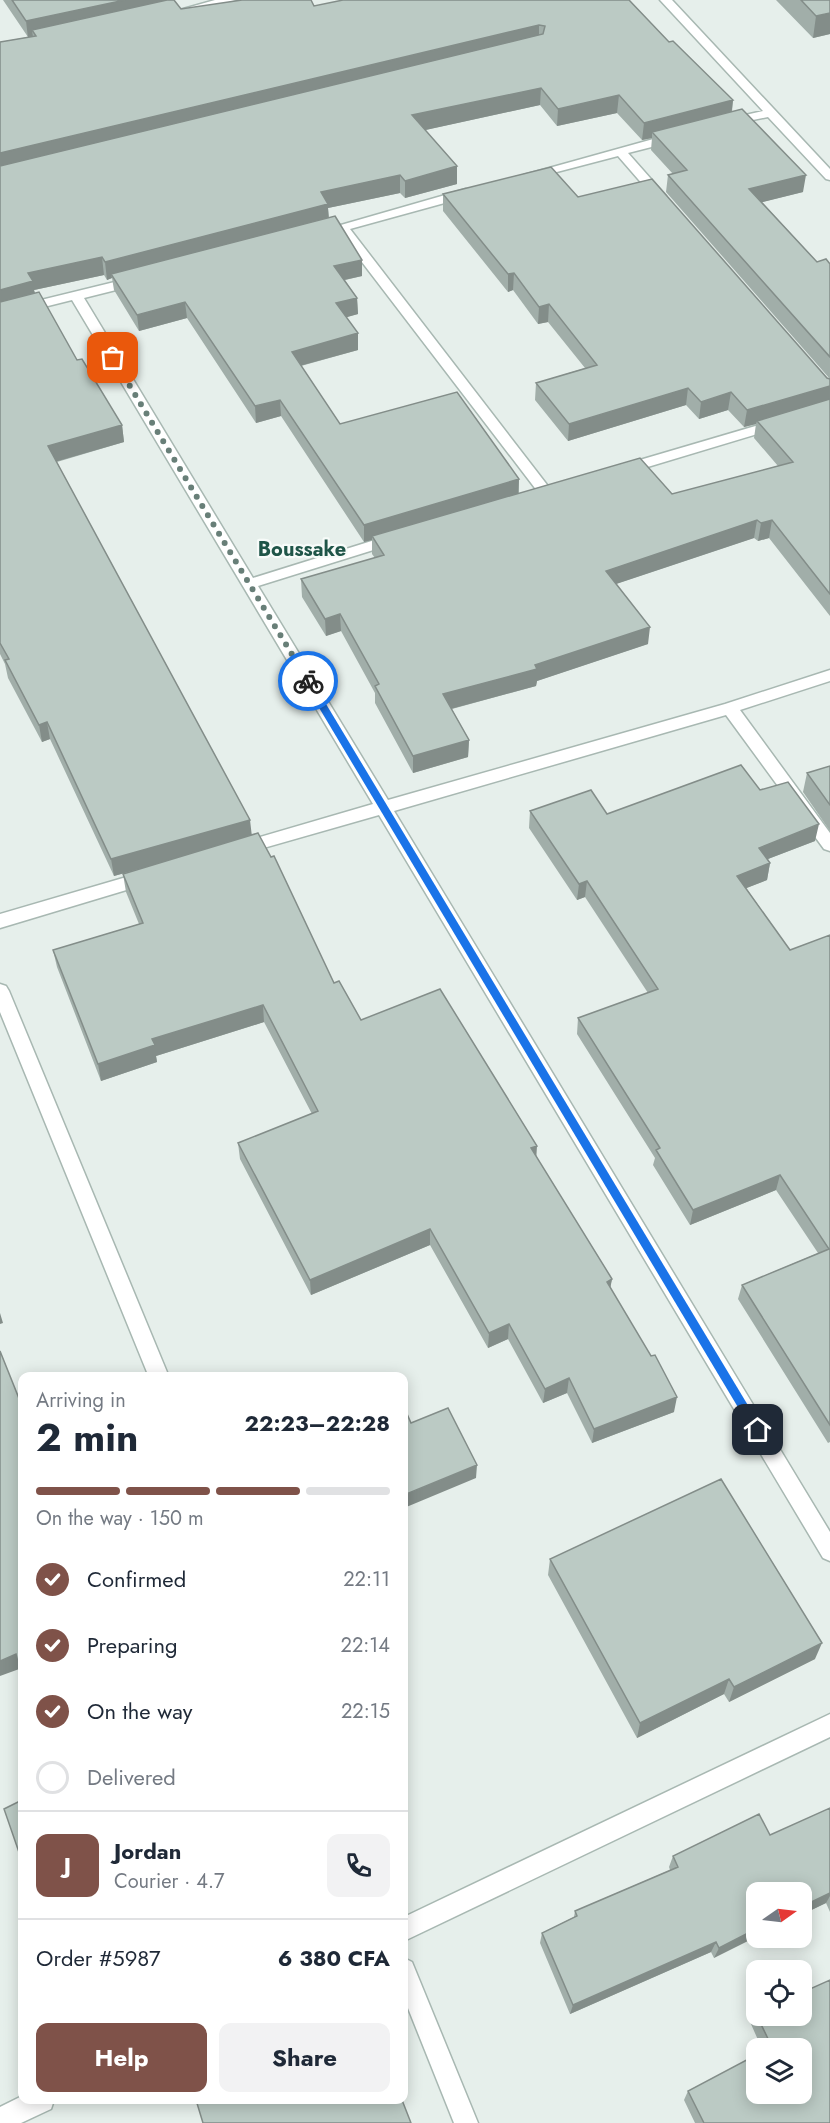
<!DOCTYPE html>
<meta charset="utf-8">
<style>
:root{--surface:#fff;--page:#f2f2f3;--text:#1f2937;--muted:#747a83;--line:#e0e1e3;--accent:#7f5249}
body{margin:0;font-family:Jost,sans-serif;background:var(--page);color:var(--text);height:100vh;display:flex;flex-direction:column;font-size:22px;white-space:nowrap}
*{box-sizing:border-box;margin:0}
p{font-size:20px;color:var(--muted)}
.icon{flex:none;width:33px;height:33px;fill:none;stroke:currentColor;stroke-width:2;stroke-linecap:round;stroke-linejoin:round}
.map{position:relative;flex:1;overflow:hidden}
.details{position:absolute;left:18px;top:1372px;width:390px;height:732px;display:flex;flex-direction:column;background:var(--surface);border-radius:12px;box-shadow:0 3px 15px #0003}
.details>*{flex:none}
.needle{width:39px;rotate:76deg}
.tools{position:absolute;left:746px;top:1882px;display:grid;gap:12px}
.tools a{display:grid;place-items:center;width:66px;height:66px;border-radius:12px;background:var(--surface);box-shadow:0 3px 15px #0003;font-size:30px}
.pin{position:absolute;display:grid;place-items:center;width:51px;height:51px;color:#fff;margin:-26px;border-radius:12px;box-shadow:0 3px 9px #0006}
.courier{position:absolute;display:grid;place-items:center;width:60px;height:60px;margin:-30px;border:4px solid #1a73e8;border-radius:50%;background:#fff;color:#222;box-shadow:0 2px 8px #0007}
.headline em{font-style:normal;font-weight:700}
.headline div{display:flex;flex-direction:column-reverse}
.headline{display:flex;align-items:center;justify-content:space-between;height:102px;padding:0 18px}
h1{font-size:39px;font-weight:700;line-height:45px}
.bar{display:grid;grid-template-columns:repeat(4,1fr);gap:9px 6px;align-content:center;height:72px;padding:0 18px}
.bar i{height:8px;border-radius:4px;background:var(--line)}
.bar .current{background:var(--accent)}
.bar p{grid-column:span 4}
.line{display:flex;align-items:center;gap:15px;padding:0 18px;border-top:2px solid var(--line)}
.line div{flex:1}
.round{display:grid;place-items:center;flex:none;width:63px;height:63px;border-radius:12px;background:var(--page)}
ol{padding:0 18px;list-style:none}
li{display:flex;align-items:center;gap:18px;height:66px}
li p{margin-inline-start:auto}
li .icon{padding:6px;border-radius:50%;background:var(--accent);color:#fff;stroke-width:4}
li:last-child{color:var(--muted)}
li i{width:33px;height:33px;border:3px solid var(--line);border-radius:50%}
.button{display:flex;gap:12px;margin-top:auto;padding:12px 18px}
.button a{flex:1;height:69px;border-radius:12px;background:var(--accent);color:#fff;font-size:24px;font-weight:700;line-height:69px;text-align:center}
.button a+a{background:var(--page);color:var(--text)}
.map>svg:first-child{display:block}
.lines{fill:none;stroke-linecap:round;stroke-linejoin:round}
.street-casing{stroke:#a8b8b2;stroke-width:3}
.street{fill:#fff;fill-rule:evenodd}
.wall{fill:#a1aea9}
.shaded-wall{fill:#838d89}
.building{fill:#bbcac4;stroke:#838d89;stroke-width:1.5}
.route{fill:#1a73e8}
.done{stroke:#687f78;stroke-width:6;stroke-dasharray:0 10.8}
.labels{text-anchor:middle;stroke-width:4.5;stroke-linejoin:round;paint-order:stroke}
.neighbourhood-label{font-size:20px;font-weight:bold;fill:#1f5548;stroke:#f7fbf9}
</style>
<div class="map">
<svg width="830" height="2123" viewBox="0 0 830 2123">
<rect width="100%" height="100%" fill="#e6efeb"/>
<g class="lines">
<g class="street-casing">
<path id="street" d="M 215,0 L 236,0 L 182,14 L 176,11 Z
M 660,0 L 672,0 L 830,169 L 830,180 L 826,179 L 768,117 L 723,126 L 723,120 L 763,111 Z
M 675,133 L 679,134 L 679,140 L 628,153 L 666,196 L 666,202 L 658,202 L 618,156 L 530,179 L 524,175 Z
M 466,189 L 472,193 L 470,196 L 350,229 L 551,490 L 553,493 L 546,498 L 541,496 L 339,232 L 319,237 L 313,233 Z
M 135,277 L 142,281 L 140,284 L 84,298 L 253,578 L 394,534 L 401,539 L 399,542 L 258,586 L 388,800 L 725,704 L 830,670 L 830,681 L 740,710 L 830,833 L 830,851 L 824,849 L 726,715 L 394,811 L 830,1532 L 830,1561 L 823,1558 L 379,815 L 239,855 L 231,849 L 233,845 L 373,804 L 72,300 L 0,318 L 0,310 Z
M 779,419 L 786,423 L 784,426 L 621,475 L 614,470 L 616,467 Z
M 147,871 L 153,872 L 155,877 L 153,882 L 0,928 L 0,914 Z
M 0,984 L 6,986 L 9,991 L 169,1377 L 149,1377 L 0,1012 Z
M 830,1714 L 830,1737 L 404,1941 L 404,1917 Z
M 404,1958 L 412,1962 L 478,2123 L 454,2123 L 404,1998 Z
M 22,2096 L 22,2100 L 54,2100 L 51,2109 L 21,2123 L 0,2123 L 0,2107 Z"/>
</g>
<use href="#street" class="street"/>
</g>
<path class="wall" d="M 3,0 L 174,0 L 181,9 L 629,0 L 669,42 L 733,100 L 732,112 L 803,192 L 762,202 L 817,262 L 830,264 L 830,379 L 666,192 L 668,175 L 673,174 L 651,150 L 652,138 L 642,140 L 617,113 L 557,126 L 540,105 L 425,130 L 457,166 L 457,184 L 405,198 L 400,193 L 328,208 L 329,218 L 362,276 L 345,280 L 357,298 L 358,314 L 346,317 L 358,350 L 301,366 L 340,424 L 519,479 L 519,494 L 672,494 L 778,466 L 754,438 L 756,424 L 744,427 L 728,410 L 699,419 L 686,405 L 568,441 L 535,400 L 536,383 L 585,368 L 548,322 L 538,324 L 513,290 L 508,292 L 443,211 L 443,194 L 578,197 L 827,378 L 830,379 L 830,616 L 769,538 L 758,541 L 754,538 L 616,584 L 648,644 L 537,681 L 536,686 L 452,709 L 469,740 L 468,757 L 413,773 L 375,703 L 375,693 L 341,631 L 326,636 L 302,597 L 301,579 L 375,558 L 372,554 L 372,540 L 364,542 L 281,416 L 256,423 L 187,318 L 139,331 L 114,290 L 112,278 L 107,280 L 104,275 L 34,290 L 35,293 L 77,360 L 122,425 L 124,442 L 57,462 L 252,835 L 334,983 L 361,1020 L 536,1157 L 612,1279 L 610,1287 L 674,1412 L 592,1443 L 567,1393 L 543,1403 L 508,1339 L 488,1348 L 430,1245 L 311,1295 L 240,1159 L 238,1143 L 312,1114 L 264,1022 L 156,1056 L 157,1062 L 101,1081 L 57,967 L 53,950 L 139,924 L 126,892 L 123,874 L 188,855 L 114,876 L 50,739 L 42,742 L 8,678 L 5,664 L 0,654 L 0,42 L 28,37 Z
M 776,0 L 830,0 L 830,34 L 813,38 Z
M 830,766 L 830,831 L 803,792 L 807,773 Z
M 760,790 L 815,841 L 768,859 L 770,863 L 767,880 L 746,888 L 790,950 L 830,935 L 830,1442 L 828,1443 L 738,1299 L 742,1285 L 818,1253 L 776,1190 L 690,1225 L 653,1165 L 655,1158 L 577,1034 L 578,1018 L 648,993 L 585,897 L 577,900 L 529,828 L 530,811 L 607,814 Z
M 550,1559 L 815,1659 L 729,1702 L 724,1694 L 637,1738 L 548,1575 Z
M 830,1808 L 830,1912 L 826,1903 L 801,1915 L 801,1893 L 714,1958 L 711,1952 L 570,2014 L 540,1943 L 542,1933 L 574,1917 L 575,1911 L 670,1870 L 669,1867 L 673,1856 L 770,1835 Z
M 756,2015 L 756,2016 L 801,2016 L 830,2123 L 695,2123 L 684,2100 L 688,2091 L 801,2049 L 762,2049 L 751,2024 Z"/>
<path class="shaded-wall" d="M 125,0 L 168,0 L 32,30 L 33,37 L 28,38 L 26,21 Z
M 830,13 L 830,34 L 813,38 L 816,16 Z
M 539,25 L 539,42 L 0,172 L 0,153 Z
M 541,88 L 540,105 L 412,133 L 412,115 Z
M 619,95 L 617,113 L 557,126 L 558,109 Z
M 733,100 L 731,117 L 652,132 L 652,138 L 642,140 L 644,123 Z
M 457,166 L 457,184 L 405,198 L 405,181 Z
M 400,175 L 400,193 L 328,208 L 329,222 L 111,274 L 112,278 L 107,280 L 105,262 L 321,192 Z
M 806,175 L 803,192 L 747,206 L 749,189 Z
M 102,257 L 104,275 L 34,290 L 36,298 L 0,308 L 0,290 L 28,273 Z
M 362,260 L 362,276 L 335,282 L 334,266 Z
M 514,273 L 513,290 L 508,292 L 508,274 Z
M 357,298 L 358,314 L 337,320 L 336,303 Z
M 185,302 L 187,318 L 139,331 L 137,315 Z
M 549,304 L 548,322 L 538,324 L 539,307 Z
M 358,333 L 358,350 L 292,368 L 292,352 Z
M 830,386 L 830,403 L 757,421 L 756,424 L 744,427 L 747,410 Z
M 688,388 L 686,405 L 568,441 L 569,424 Z
M 731,392 L 728,410 L 699,419 L 701,402 Z
M 280,400 L 281,416 L 256,423 L 255,406 Z
M 122,425 L 124,442 L 51,463 L 48,446 Z
M 519,479 L 518,495 L 372,536 L 372,540 L 364,542 L 364,525 Z
M 757,520 L 754,538 L 604,588 L 606,571 Z
M 772,520 L 769,538 L 758,541 L 761,523 Z
M 340,614 L 341,631 L 326,636 L 325,619 Z
M 650,627 L 648,644 L 537,681 L 536,686 L 443,711 L 443,694 Z
M 47,722 L 50,739 L 42,742 L 39,725 Z
M 469,740 L 468,757 L 413,773 L 413,756 Z
M 250,820 L 252,837 L 114,876 L 111,859 Z
M 819,824 L 815,841 L 755,864 L 759,848 Z
M 770,863 L 767,880 L 734,893 L 737,876 Z
M 587,881 L 585,897 L 577,900 L 579,884 Z
M 263,1005 L 264,1022 L 156,1056 L 157,1062 L 101,1081 L 98,1064 L 152,1039 Z
M 537,1146 L 536,1162 L 531,1148 Z
M 780,1175 L 776,1190 L 690,1225 L 693,1210 Z
M 430,1229 L 430,1245 L 311,1295 L 310,1280 Z
M 612,1279 L 609,1295 L 607,1282 Z
M 0,1313 L 3,1323 L 0,1324 Z
M 509,1324 L 508,1339 L 488,1348 L 489,1333 Z
M 569,1378 L 567,1393 L 543,1403 L 545,1389 Z
M 677,1397 L 674,1412 L 592,1443 L 594,1429 Z
M 477,1465 L 476,1478 L 404,1508 L 404,1495 Z
M 822,1643 L 815,1659 L 729,1702 L 734,1687 Z
M 16,1654 L 22,1668 L 0,1676 L 0,1661 Z
M 729,1679 L 724,1694 L 637,1738 L 640,1723 Z
M 830,1893 L 830,1896 L 826,1903 L 801,1915 L 801,1907 Z
M 756,1929 L 756,1937 L 714,1958 L 719,1948 Z
M 716,1942 L 711,1952 L 570,2014 L 573,2005 Z"/>
<path class="building" d="M 12,0 L 125,0 L 26,21 Z
M 167,0 L 174,0 L 181,9 L 242,0 L 311,0 L 314,6 L 343,0 L 629,0 L 669,42 L 673,41 L 733,100 L 644,123 L 619,95 L 558,109 L 541,88 L 412,115 L 457,166 L 405,181 L 400,175 L 321,192 L 328,204 L 105,262 L 102,257 L 28,273 L 33,281 L 0,290 L 0,166 L 543,34 L 545,26 L 539,25 L 0,153 L 0,42 L 36,36 L 32,30 Z
M 801,0 L 830,0 L 830,13 L 816,16 Z
M 742,109 L 806,175 L 749,189 L 817,262 L 826,259 L 830,264 L 830,357 L 668,175 L 687,170 L 652,132 Z
M 551,167 L 578,197 L 652,179 L 827,378 L 830,379 L 830,386 L 747,410 L 731,392 L 701,402 L 688,388 L 569,424 L 536,383 L 597,365 L 549,304 L 539,307 L 514,273 L 508,274 L 443,194 Z
M 335,216 L 362,260 L 334,266 L 357,298 L 336,303 L 358,333 L 292,352 L 340,424 L 457,392 L 519,479 L 364,525 L 280,400 L 255,406 L 185,302 L 137,315 L 111,274 Z
M 39,292 L 77,360 L 82,359 L 122,425 L 48,446 L 250,820 L 111,859 L 47,722 L 39,725 L 5,660 L 9,659 L 0,643 L 0,302 Z
M 830,399 L 830,594 L 772,520 L 761,523 L 757,520 L 606,571 L 650,627 L 535,665 L 537,669 L 443,694 L 469,740 L 413,756 L 375,686 L 379,684 L 340,614 L 325,619 L 301,579 L 384,555 L 372,536 L 640,458 L 672,494 L 793,462 L 757,421 Z
M 741,765 L 760,790 L 788,782 L 819,824 L 759,848 L 770,863 L 737,876 L 790,950 L 830,935 L 830,1425 L 742,1285 L 829,1249 L 780,1175 L 693,1210 L 656,1150 L 660,1148 L 578,1018 L 658,989 L 587,881 L 579,884 L 530,811 L 591,790 L 607,814 Z
M 830,766 L 830,805 L 807,773 Z
M 258,833 L 271,857 L 274,856 L 334,983 L 339,981 L 361,1020 L 440,989 L 537,1146 L 531,1148 L 612,1279 L 607,1282 L 651,1356 L 655,1355 L 677,1397 L 594,1429 L 569,1378 L 545,1389 L 509,1324 L 489,1333 L 430,1229 L 310,1280 L 238,1143 L 318,1111 L 263,1005 L 152,1039 L 155,1045 L 98,1064 L 53,950 L 143,923 L 123,874 Z
M 0,1351 L 22,1406 L 22,1679 L 16,1654 L 0,1661 Z
M 404,1407 L 411,1423 L 448,1408 L 477,1465 L 404,1495 Z
M 721,1479 L 822,1643 L 734,1687 L 729,1679 L 640,1723 L 550,1559 Z
M 22,1800 L 22,1861 L 4,1809 Z
M 830,1808 L 830,1893 L 801,1907 L 801,1893 L 756,1893 L 756,1929 L 719,1948 L 716,1942 L 573,2005 L 542,1933 L 577,1916 L 575,1911 L 678,1867 L 673,1856 L 759,1814 L 770,1835 Z
M 830,1980 L 830,2123 L 704,2123 L 688,2091 L 756,2055 L 756,2094 L 801,2094 L 801,2049 L 767,2049 L 772,2047 L 757,2016 L 801,2016 L 801,1993 Z
M 196,2100 L 402,2100 L 411,2123 L 203,2123 Z"/>
<path class="route" d="M 308,678 L 311,679 L 761,1427 L 761,1434 L 754,1434 L 303,681 Z"/>
<g class="lines">
<path class="done" d="M 113,358 L 308,681"/>
</g>
<g class="labels">
<g class="neighbourhood-label">
<text x="302" y="556">Boussake</text>
</g>
</g>
</svg>
<div class="tools">
<a><svg class="needle" viewBox="-14 -14 28 28"><path d="M0-13l5 13h-10z" fill="#e53935"/><path d="M0 13l5-13h-10z" fill="#747a83"/></svg></a>
<a><svg class="icon" aria-label="locate" viewBox="0 0 24 24"><circle cx="12" cy="12" r="6"/><path d="M12 2v4M12 18v4M2 12h4M18 12h4"/></svg></a>
<a><svg class="icon" aria-label="layers" viewBox="0 0 24 24"><path d="M12 4l9 5-9 5-9-5zM3 14l9 5 9-5"/></svg></a>
</div>
<div class="pin" style="left:113px;top:358px;background:#ea580c"><svg class="icon" aria-label="bag" viewBox="0 0 24 24"><path d="M5 8h14l-1 12H6zM9 8a3 3 0 0 1 6 0"/></svg></div>
<div class="pin" style="left:758px;top:1430px;background:#1f2937"><svg class="icon" aria-label="home" viewBox="0 0 24 24"><path d="M3 11l9-7 9 7M6 9v11h12V9"/></svg></div>
<div class="courier" style="left:308px;top:681px"><svg class="icon" aria-label="bike" viewBox="0 0 24 24"><circle cx="6" cy="16" r="4"/><circle cx="18" cy="16" r="4"/><path d="M6 16l4-8h5l3 8M10 8l3 8H6M13 5h3"/></svg></div>
<section class="details">
<div class="headline"><div><h1>2 min</h1><p>Arriving in</p></div><em>22:23–22:28</em></div>
<div class="bar"><i class="current"></i><i class="current"></i><i class="current"></i><i></i><p>On the way · 150 m</p></div>
<ol>
<li><svg class="icon" aria-label="check" viewBox="0 0 24 24"><path d="M5 12l5 5 9-10"/></svg>Confirmed<p>22:11</p></li>
<li><svg class="icon" aria-label="check" viewBox="0 0 24 24"><path d="M5 12l5 5 9-10"/></svg>Preparing<p>22:14</p></li>
<li><svg class="icon" aria-label="check" viewBox="0 0 24 24"><path d="M5 12l5 5 9-10"/></svg>On the way<p>22:15</p></li>
<li><i></i>Delivered</li>
</ol>
<div class="line" style="height:108px"><b class="round" style="background:var(--accent);color:#fff">J</b><div><b>Jordan</b><p>Courier · 4.7</p></div><a class="round"><svg class="icon" aria-label="phone" viewBox="0 0 24 24"><path d="M5 4h4l2 5-3 2q2 4 5 5l2-3 5 2v4C11 20 4 13 5 4z"/></svg></a></div>
<div class="line" style="height:78px"><div>Order #5987</div><b>6 380 CFA</b></div>
<div class="button"><a>Help</a><a>Share</a></div>
</section>
</div>
